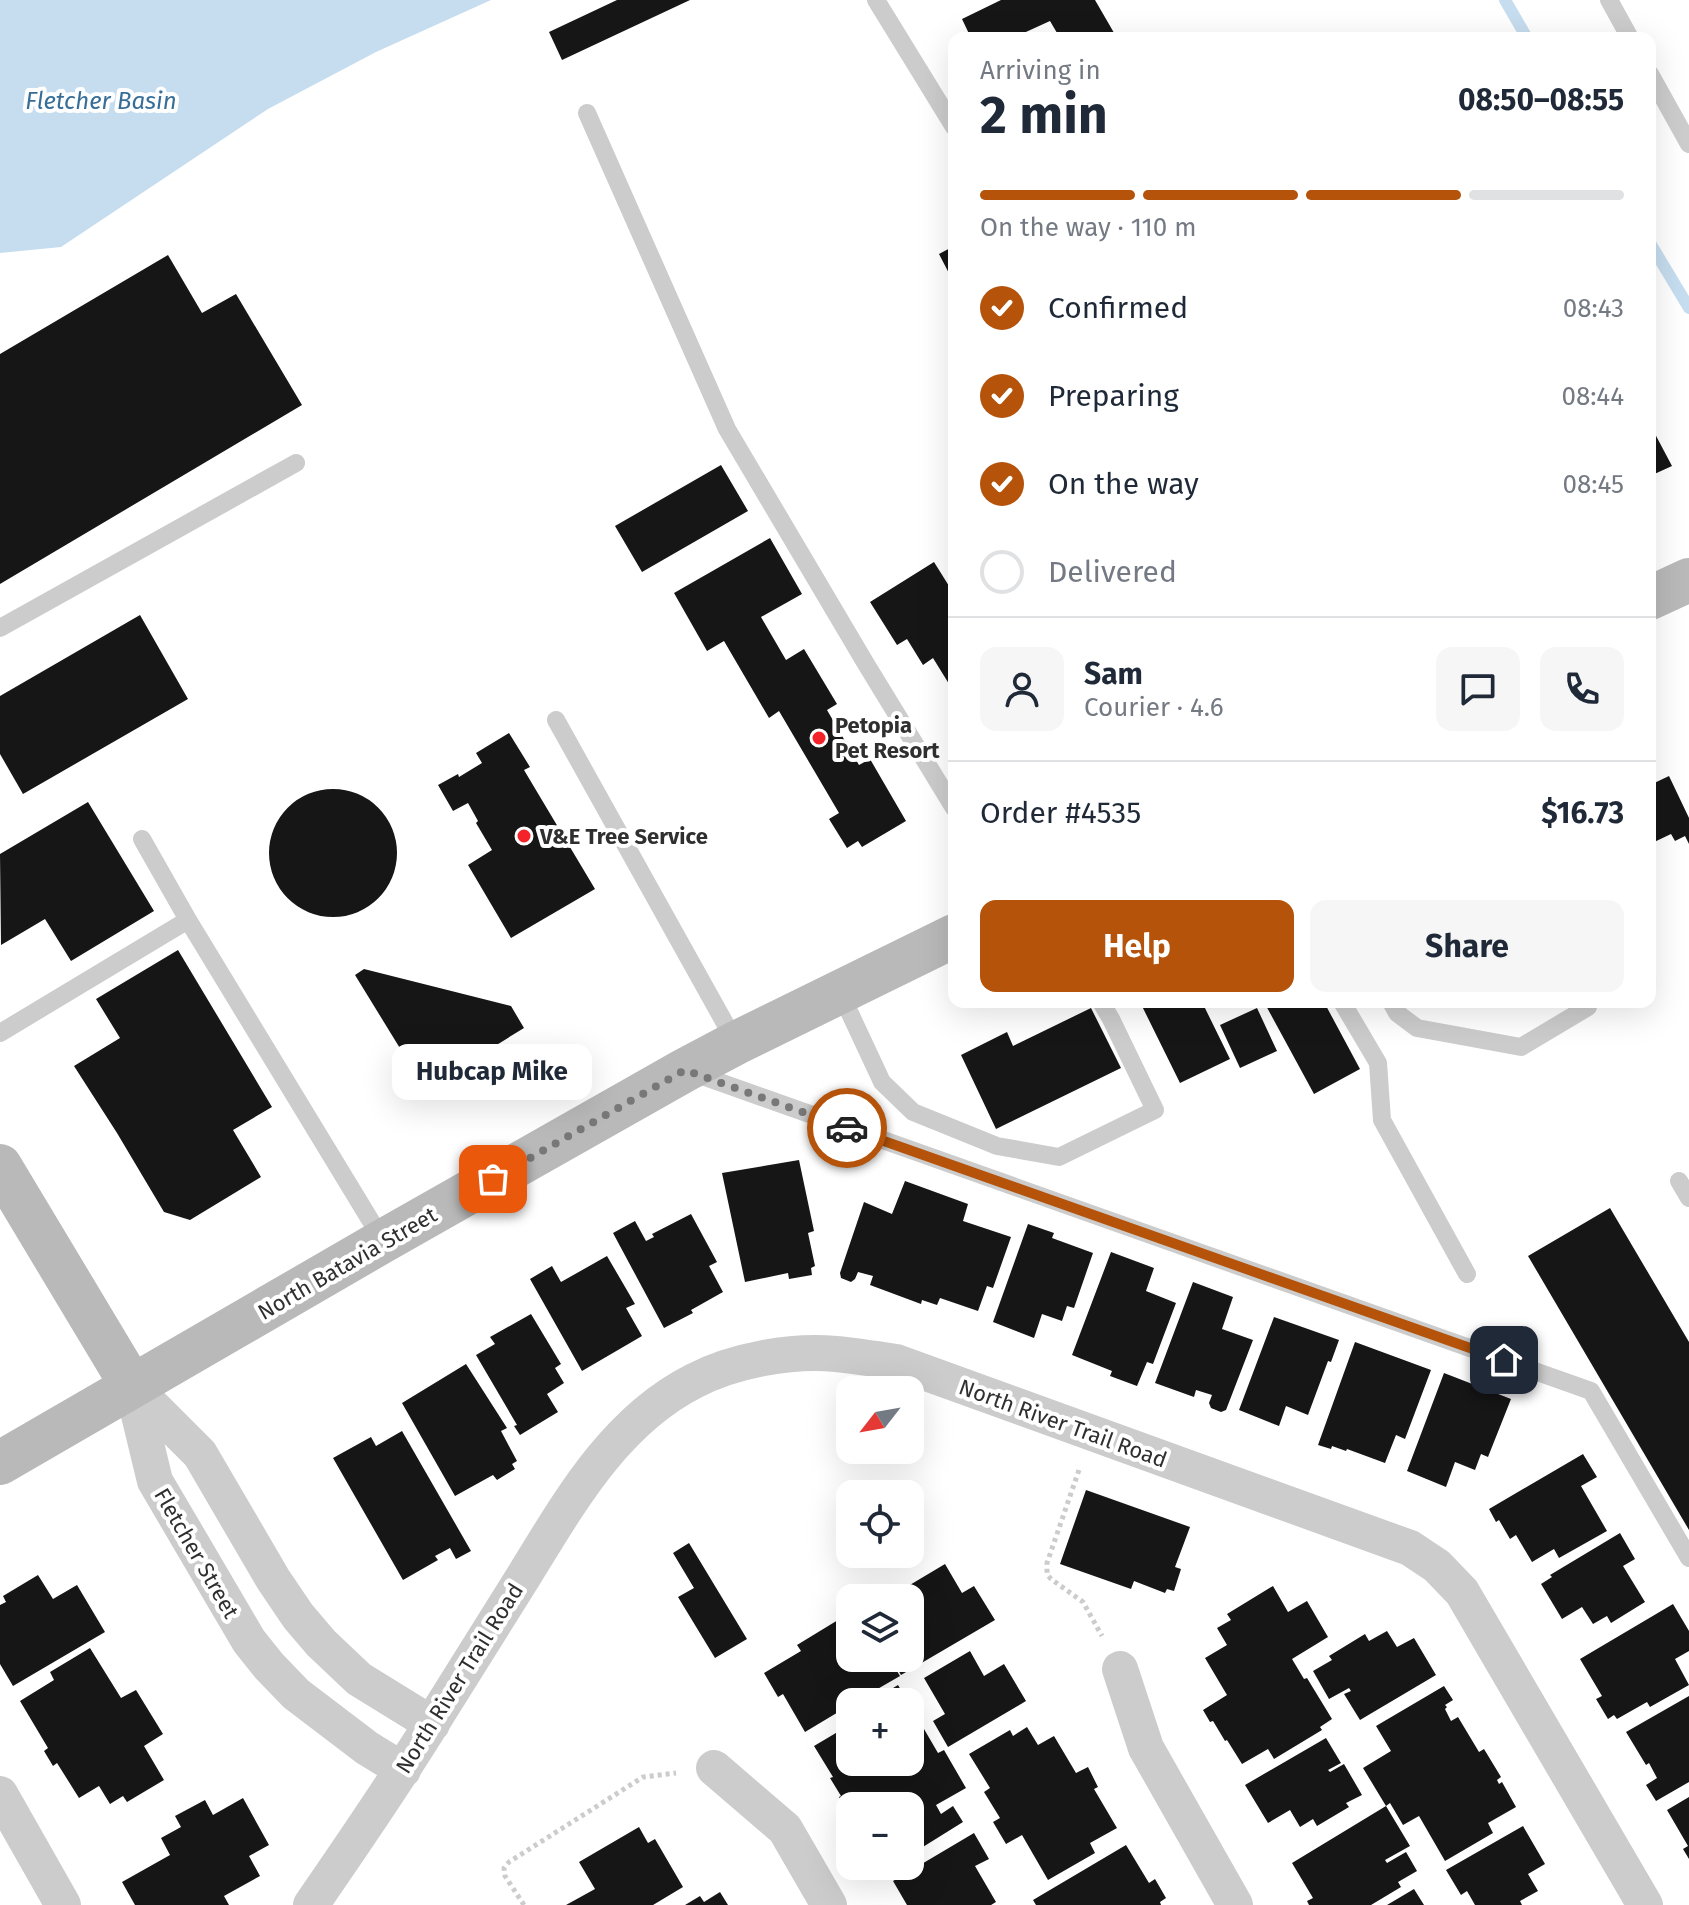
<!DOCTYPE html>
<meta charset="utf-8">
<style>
:root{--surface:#fff;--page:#f6f6f7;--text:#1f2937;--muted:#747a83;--line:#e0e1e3;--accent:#b45309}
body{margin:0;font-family:"Fira Sans",sans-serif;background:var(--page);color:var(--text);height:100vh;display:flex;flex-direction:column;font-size:30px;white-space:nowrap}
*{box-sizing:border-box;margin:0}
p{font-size:26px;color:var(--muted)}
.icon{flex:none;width:44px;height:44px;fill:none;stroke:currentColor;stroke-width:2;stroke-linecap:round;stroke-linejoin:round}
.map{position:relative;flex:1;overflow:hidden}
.details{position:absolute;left:948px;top:32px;width:708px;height:976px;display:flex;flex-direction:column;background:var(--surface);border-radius:16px;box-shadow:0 8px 32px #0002}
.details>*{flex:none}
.needle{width:52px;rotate:239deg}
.tools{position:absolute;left:836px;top:1376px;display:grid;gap:16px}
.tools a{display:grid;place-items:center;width:88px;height:88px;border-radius:16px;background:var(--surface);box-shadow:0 8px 32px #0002;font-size:40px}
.pin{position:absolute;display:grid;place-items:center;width:68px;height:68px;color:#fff;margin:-34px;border-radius:16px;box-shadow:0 4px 12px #0006}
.courier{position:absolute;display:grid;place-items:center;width:80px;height:80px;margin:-40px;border:6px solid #b45309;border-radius:50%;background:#fff;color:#222;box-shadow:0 2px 10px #0007}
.bubble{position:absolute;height:56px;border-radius:16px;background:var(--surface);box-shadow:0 8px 32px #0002;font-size:26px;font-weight:700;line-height:56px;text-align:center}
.head em{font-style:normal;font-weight:700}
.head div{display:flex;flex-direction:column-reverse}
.head{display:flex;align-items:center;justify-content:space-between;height:136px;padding:0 32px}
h1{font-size:52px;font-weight:700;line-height:60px}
.bar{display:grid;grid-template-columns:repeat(4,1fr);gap:12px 8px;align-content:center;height:96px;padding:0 32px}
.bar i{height:10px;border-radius:6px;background:var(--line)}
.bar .on{background:var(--accent)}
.bar p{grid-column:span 4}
.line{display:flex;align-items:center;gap:20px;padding:0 32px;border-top:2px solid var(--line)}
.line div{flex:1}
.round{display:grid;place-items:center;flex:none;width:84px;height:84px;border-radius:16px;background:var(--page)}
ol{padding:0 32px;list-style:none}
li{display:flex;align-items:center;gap:24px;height:88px}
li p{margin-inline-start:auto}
li .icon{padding:8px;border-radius:50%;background:var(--accent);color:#fff;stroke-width:4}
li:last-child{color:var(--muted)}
li i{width:44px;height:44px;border:4px solid var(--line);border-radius:50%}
.action{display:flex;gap:16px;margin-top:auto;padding:16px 32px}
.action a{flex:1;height:92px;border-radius:16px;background:var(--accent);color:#fff;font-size:32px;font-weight:700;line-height:92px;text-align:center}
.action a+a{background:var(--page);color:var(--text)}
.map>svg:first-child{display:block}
.water{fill:#c6ddef}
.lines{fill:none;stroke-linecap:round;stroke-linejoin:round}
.stream{stroke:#c6ddef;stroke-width:12}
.building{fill:#161616}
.path{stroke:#ccc;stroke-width:5;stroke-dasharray:4 4;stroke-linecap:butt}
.lane{stroke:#ccc;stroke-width:18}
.street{stroke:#ccc;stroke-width:36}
.secondary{stroke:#b9b9b9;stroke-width:44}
.done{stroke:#787878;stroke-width:8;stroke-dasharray:0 14.4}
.route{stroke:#b45309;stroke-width:10}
.poi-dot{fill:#f32329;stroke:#fff;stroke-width:3}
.labels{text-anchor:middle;stroke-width:8;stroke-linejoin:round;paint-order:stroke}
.poi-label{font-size:22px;font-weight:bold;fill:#2f2f2f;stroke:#fff;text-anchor:start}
.street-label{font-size:22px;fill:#2f2f2f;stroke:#fff}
.water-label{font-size:24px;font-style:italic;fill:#366e98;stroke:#fff}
</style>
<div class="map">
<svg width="1689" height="1905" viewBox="0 0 1689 1905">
<rect width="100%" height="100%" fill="#fff"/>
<path class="water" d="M 0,0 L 491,0 L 376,52 L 268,109 L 61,247 L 0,253 Z"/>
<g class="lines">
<path class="stream" d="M 1505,0 L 1527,38
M 1650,243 L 1689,308"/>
</g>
<path class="building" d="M 617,0 L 690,0 L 562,60 L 549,32 Z
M 1001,0 L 1095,0 L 1117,38 L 1060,38 L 1050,21 L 1013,38 L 971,38 L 962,19 Z
M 954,246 L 954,283 L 939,254 Z
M 168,255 L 202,313 L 236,294 L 302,405 L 0,584 L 0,354 Z
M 1654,432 L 1672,466 L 1650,476 L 1650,434 Z
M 721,465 L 748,511 L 642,572 L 615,526 Z
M 770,538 L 802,594 L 761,617 L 786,660 L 804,649 L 837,704 L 827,710 L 859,765 L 870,759 L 906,821 L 862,847 L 858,841 L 847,848 L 829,819 L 839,813 L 779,711 L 769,718 L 724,641 L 707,651 L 674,593 Z
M 934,562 L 949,586 L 954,583 L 954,692 L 933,658 L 923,665 L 907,639 L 897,645 L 870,602 Z
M 140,615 L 188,699 L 23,794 L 0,754 L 0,696 Z
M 509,733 L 530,767 L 524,770 L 595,889 L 511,938 L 468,865 L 492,850 L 476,823 L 478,821 L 468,803 L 453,811 L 438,785 L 458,774 L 459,777 L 482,763 L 476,753 Z
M 1669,776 L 1689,818 L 1689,844 L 1685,836 L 1675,841 L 1671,834 L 1650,844 L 1650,785 Z
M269 853a64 64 0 1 1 128 0a64 64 0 1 1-128 0Z
M 88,802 L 154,911 L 71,961 L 45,919 L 1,945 L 0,854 Z
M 178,950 L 272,1107 L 233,1130 L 261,1177 L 190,1220 L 164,1212 L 117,1133 L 74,1066 L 120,1038 L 96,999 Z
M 364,969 L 511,1006 L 524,1028 L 425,1089 L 355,975 Z
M 1140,1002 L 1202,1002 L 1230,1059 L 1180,1083 Z
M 1264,1002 L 1324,1002 L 1360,1069 L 1314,1094 Z
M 1091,1008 L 1121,1068 L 996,1129 L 961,1055 L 1007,1032 L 1013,1046 Z
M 1257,1008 L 1277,1051 L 1240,1068 L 1220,1025 Z
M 799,1160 L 814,1231 L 808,1233 L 815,1266 L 811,1268 L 812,1275 L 789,1279 L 788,1273 L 745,1282 L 722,1173 Z
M 905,1181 L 968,1204 L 963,1221 L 1011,1237 L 993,1288 L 987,1286 L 978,1311 L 940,1298 L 937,1305 L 922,1300 L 921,1304 L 870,1285 L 873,1276 L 858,1272 L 855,1279 L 851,1282 L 841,1278 L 840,1273 L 864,1202 L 892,1214 Z
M 1610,1208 L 1689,1342 L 1689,1530 L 1528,1256 Z
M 691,1214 L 717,1262 L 709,1266 L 723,1292 L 691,1310 L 693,1313 L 664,1328 L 613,1233 L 635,1221 L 646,1241 L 654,1237 L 652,1234 Z
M 1028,1224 L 1054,1233 L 1052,1238 L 1093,1253 L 1074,1308 L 1067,1306 L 1062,1321 L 1042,1314 L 1034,1338 L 993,1322 Z
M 1111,1252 L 1154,1268 L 1146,1291 L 1176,1303 L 1153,1364 L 1147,1362 L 1137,1386 L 1110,1376 L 1112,1371 L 1072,1355 Z
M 607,1256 L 635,1304 L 626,1308 L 642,1336 L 582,1371 L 530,1279 L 552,1266 L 561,1282 Z
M 1193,1282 L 1233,1297 L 1222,1329 L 1253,1340 L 1226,1410 L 1221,1412 L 1211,1408 L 1209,1403 L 1212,1395 L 1196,1390 L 1194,1397 L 1155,1383 Z
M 531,1314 L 561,1364 L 555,1368 L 564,1383 L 547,1394 L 558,1412 L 520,1435 L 514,1426 L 517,1425 L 476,1355 L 495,1344 L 490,1337 Z
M 1274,1317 L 1339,1340 L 1331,1362 L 1328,1361 L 1308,1415 L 1286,1406 L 1279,1426 L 1239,1410 Z
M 1355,1342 L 1431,1370 L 1405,1439 L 1396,1435 L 1385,1463 L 1347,1449 L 1346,1451 L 1332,1446 L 1331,1449 L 1318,1445 Z
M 466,1364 L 507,1428 L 501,1431 L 517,1461 L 512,1464 L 515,1469 L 497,1480 L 493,1475 L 455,1496 L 402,1403 Z
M 1444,1373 L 1511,1399 L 1488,1457 L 1481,1454 L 1475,1470 L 1455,1462 L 1446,1487 L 1407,1471 Z
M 402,1431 L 471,1551 L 456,1559 L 450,1548 L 435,1556 L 438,1560 L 403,1580 L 333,1458 L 371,1437 L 376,1446 Z
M 1583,1454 L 1597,1477 L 1581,1486 L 1607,1531 L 1559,1558 L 1554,1549 L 1532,1562 L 1516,1535 L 1510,1539 L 1499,1520 L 1496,1522 L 1489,1509 Z
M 1086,1490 L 1190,1527 L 1175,1567 L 1181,1569 L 1174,1591 L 1167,1589 L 1165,1593 L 1134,1581 L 1131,1589 L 1060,1564 Z
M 1620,1533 L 1635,1559 L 1623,1566 L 1645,1602 L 1611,1623 L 1607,1616 L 1593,1624 L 1582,1607 L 1562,1619 L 1541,1584 L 1552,1577 L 1550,1575 Z
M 689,1543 L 747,1639 L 715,1658 L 678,1597 L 694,1588 L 673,1553 Z
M 945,1564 L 962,1593 L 974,1586 L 995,1620 L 901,1675 L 891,1658 L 910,1658 L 910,1598 L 888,1598 Z
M 38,1575 L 53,1599 L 77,1585 L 105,1632 L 13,1686 L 0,1664 L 0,1605 L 6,1602 L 3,1596 Z
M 1273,1586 L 1288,1612 L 1307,1601 L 1328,1637 L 1292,1659 L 1304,1679 L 1307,1678 L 1332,1719 L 1320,1727 L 1322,1730 L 1274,1759 L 1268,1749 L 1242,1764 L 1227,1740 L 1225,1741 L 1213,1721 L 1210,1722 L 1203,1710 L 1227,1695 L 1205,1658 L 1227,1645 L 1217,1628 L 1231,1620 L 1227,1614 Z
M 1673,1604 L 1689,1631 L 1689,1651 L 1675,1659 L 1689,1685 L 1650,1707 L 1647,1702 L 1617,1719 L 1614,1715 L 1608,1719 L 1596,1699 L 1602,1696 L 1580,1659 Z
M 838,1620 L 850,1640 L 850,1658 L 889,1658 L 900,1676 L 855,1702 L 850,1702 L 850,1705 L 805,1732 L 783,1694 L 778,1697 L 764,1673 L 801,1651 L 797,1645 Z
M 1387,1631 L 1397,1647 L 1414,1638 L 1436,1675 L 1360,1720 L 1344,1694 L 1351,1691 L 1349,1688 L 1329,1699 L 1313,1671 L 1332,1660 L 1329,1656 L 1365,1634 L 1369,1641 Z
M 90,1648 L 121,1698 L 136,1690 L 163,1734 L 144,1746 L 164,1780 L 127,1802 L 123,1796 L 110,1804 L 99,1786 L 79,1798 L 57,1763 L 53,1766 L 44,1751 L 48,1748 L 20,1701 L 54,1680 L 50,1672 Z
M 970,1651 L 984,1676 L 1004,1664 L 1026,1701 L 948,1747 L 933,1721 L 945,1714 L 924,1678 Z
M 898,1685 L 908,1702 L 870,1702 Z
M 1444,1686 L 1453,1700 L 1445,1705 L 1447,1707 L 1445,1709 L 1451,1721 L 1458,1717 L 1479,1752 L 1484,1749 L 1501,1777 L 1497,1780 L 1499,1784 L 1502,1782 L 1516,1807 L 1488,1823 L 1493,1833 L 1445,1861 L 1419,1816 L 1403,1825 L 1390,1803 L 1386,1806 L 1363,1768 L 1391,1751 L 1376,1726 Z
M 1689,1696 L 1689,1782 L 1656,1801 L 1646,1785 L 1657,1778 L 1649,1763 L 1646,1765 L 1626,1732 Z
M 910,1705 L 938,1753 L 944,1750 L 966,1788 L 936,1805 L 941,1814 L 953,1806 L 963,1822 L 910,1855 L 910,1806 L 849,1806 L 845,1808 L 839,1797 L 841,1796 L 830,1778 L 833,1777 L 814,1746 L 841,1730 L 837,1722 L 850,1714 L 850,1762 L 910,1762 Z
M 1027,1727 L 1038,1745 L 1054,1736 L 1076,1773 L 1088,1767 L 1098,1787 L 1094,1789 L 1117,1828 L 1090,1843 L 1095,1853 L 1048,1880 L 1022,1835 L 1006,1844 L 993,1822 L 1000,1818 L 984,1792 L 990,1788 L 969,1754 L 1010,1730 L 1013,1736 Z
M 1326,1738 L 1341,1763 L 1328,1770 L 1330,1772 L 1344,1764 L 1362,1795 L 1346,1803 L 1349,1807 L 1317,1826 L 1313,1819 L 1300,1827 L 1290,1810 L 1268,1823 L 1245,1785 Z
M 1689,1797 L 1689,1859 L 1683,1849 L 1688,1846 L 1667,1810 Z
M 243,1798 L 269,1845 L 249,1856 L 260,1876 L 224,1896 L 229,1905 L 135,1905 L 122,1882 L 170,1855 L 161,1838 L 181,1827 L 175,1816 L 205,1800 L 213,1815 Z
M 1386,1806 L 1410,1846 L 1385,1860 L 1387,1863 L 1406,1852 L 1417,1871 L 1398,1882 L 1401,1887 L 1371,1905 L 1309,1905 L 1307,1901 L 1313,1898 L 1292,1863 Z
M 1523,1826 L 1545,1864 L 1528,1874 L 1538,1891 L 1520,1901 L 1522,1905 L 1475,1905 L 1467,1891 L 1461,1895 L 1446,1870 Z
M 639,1827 L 648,1843 L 655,1839 L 683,1887 L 653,1905 L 566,1905 L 595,1889 L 579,1862 Z
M 974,1833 L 989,1859 L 975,1866 L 996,1902 L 991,1905 L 907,1905 L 893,1881 Z
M 1126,1845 L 1149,1883 L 1155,1879 L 1166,1898 L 1160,1902 L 1161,1905 L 1036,1905 L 1033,1900 Z
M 1414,1889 L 1424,1905 L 1387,1905 Z
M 720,1892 L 728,1905 L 685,1905 L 700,1896 L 704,1902 Z"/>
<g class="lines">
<path class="path" d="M 1079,1470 L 1047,1563 L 1047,1574 L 1051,1579 L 1083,1602 L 1102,1636
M 524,1905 L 505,1876 L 504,1868 L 509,1862 L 643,1777 L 676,1773"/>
<path class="lane" d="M 876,0 L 954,127
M 1609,0 L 1630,38
M 1650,74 L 1689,144
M 587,113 L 727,429 L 866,664 L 954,808
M 0,628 L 296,463
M 556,720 L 736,1043
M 188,920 L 383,1241
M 840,992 L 882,1082 L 913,1112 L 997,1146 L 1059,1157 L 1155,1110 L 1111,1019 L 1101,1002
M 1342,1002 L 1378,1063 L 1382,1120 L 1467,1274
M 1391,1002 L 1397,1013 L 1417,1028 L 1521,1047 L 1588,1007 L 1589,1002
M 0,1033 L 188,920 L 142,839
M 691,1072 L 1591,1391 L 1689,1558
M 1679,1181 L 1689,1198"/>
<path class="street" d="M 132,1386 L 155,1481 L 249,1641 L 269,1666 L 296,1694 L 367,1748 L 403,1770
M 133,1387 L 200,1454 L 273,1579 L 298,1616 L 321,1643 L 359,1679 L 432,1724
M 1120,1669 L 1146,1748 L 1235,1905
M 714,1768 L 785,1829 L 829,1905
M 0,1794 L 63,1905
M 311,1905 C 354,1842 398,1779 438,1713 C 467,1667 496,1620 525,1574 C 570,1501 615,1421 694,1381 C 734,1360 791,1350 836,1354 C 856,1356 876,1359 896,1362 L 1410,1548 L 1437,1566 L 1462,1592 L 1645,1905"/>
<path class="secondary" d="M 1650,598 L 1689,580
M 0,1166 L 132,1386
M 0,1463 L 383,1241 L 685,1070 L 736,1043 L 954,936"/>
</g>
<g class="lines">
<path class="done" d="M 493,1179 L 685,1070 L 847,1128"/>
<path class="route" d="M 847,1128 L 1504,1360"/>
</g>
<g class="poi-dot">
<circle cx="819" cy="738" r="8"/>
<circle cx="524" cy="836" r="8"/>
</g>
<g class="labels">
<g class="poi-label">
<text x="835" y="733">Petopia<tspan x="835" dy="25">Pet Resort</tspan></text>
<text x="540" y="844">V&amp;E Tree Service</text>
</g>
<g class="street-label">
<text transform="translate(347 1263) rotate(-30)" y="8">North Batavia Street</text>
<text transform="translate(1063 1423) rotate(20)" y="8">North River Trail Road</text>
<text transform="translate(197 1553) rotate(60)" y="8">Fletcher Street</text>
<text transform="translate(459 1678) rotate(-58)" y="8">North River Trail Road</text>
</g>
<g class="water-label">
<text x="101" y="109">Fletcher Basin</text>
</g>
</g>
</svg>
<div class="tools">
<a><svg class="needle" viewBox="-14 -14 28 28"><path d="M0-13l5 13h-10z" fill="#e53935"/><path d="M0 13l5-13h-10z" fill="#747a83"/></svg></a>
<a><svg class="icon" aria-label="locate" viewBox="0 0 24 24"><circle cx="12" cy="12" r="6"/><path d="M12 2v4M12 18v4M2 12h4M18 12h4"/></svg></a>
<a><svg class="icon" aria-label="layers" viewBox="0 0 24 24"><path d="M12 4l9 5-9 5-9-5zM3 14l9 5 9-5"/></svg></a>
<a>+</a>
<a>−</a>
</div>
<div class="pin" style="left:493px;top:1179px;background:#ea580c"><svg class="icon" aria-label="bag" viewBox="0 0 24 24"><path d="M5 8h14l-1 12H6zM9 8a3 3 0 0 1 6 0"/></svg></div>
<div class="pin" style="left:1504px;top:1360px;background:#1f2937"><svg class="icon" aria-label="home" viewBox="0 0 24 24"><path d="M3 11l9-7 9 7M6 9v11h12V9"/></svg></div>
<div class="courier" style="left:847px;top:1128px"><svg class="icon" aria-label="car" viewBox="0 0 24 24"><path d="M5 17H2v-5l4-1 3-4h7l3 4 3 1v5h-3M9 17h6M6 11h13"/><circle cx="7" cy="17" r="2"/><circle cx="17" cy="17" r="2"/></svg></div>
<div class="bubble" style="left:392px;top:1044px;width:200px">Hubcap Mike</div>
<section class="details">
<div class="head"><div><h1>2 min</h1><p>Arriving in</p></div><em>08:50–08:55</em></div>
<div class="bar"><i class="on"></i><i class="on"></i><i class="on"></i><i></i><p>On the way · 110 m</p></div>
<ol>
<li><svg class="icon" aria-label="check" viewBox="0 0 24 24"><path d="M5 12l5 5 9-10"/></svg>Confirmed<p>08:43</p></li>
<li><svg class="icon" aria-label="check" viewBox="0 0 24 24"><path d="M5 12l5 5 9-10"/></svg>Preparing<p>08:44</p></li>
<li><svg class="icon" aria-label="check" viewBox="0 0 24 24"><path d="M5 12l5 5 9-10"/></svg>On the way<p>08:45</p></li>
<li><i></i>Delivered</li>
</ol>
<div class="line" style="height:144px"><a class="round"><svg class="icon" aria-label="person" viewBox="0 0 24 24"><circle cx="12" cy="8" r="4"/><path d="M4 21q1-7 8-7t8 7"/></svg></a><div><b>Sam</b><p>Courier · 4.6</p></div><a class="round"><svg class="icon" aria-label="chat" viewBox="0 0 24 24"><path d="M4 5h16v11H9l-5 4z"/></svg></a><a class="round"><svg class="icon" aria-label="phone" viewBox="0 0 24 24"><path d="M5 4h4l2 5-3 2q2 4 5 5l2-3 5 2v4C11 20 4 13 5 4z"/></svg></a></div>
<div class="line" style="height:104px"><div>Order #4535</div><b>$16.73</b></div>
<div class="action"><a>Help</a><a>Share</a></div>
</section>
</div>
